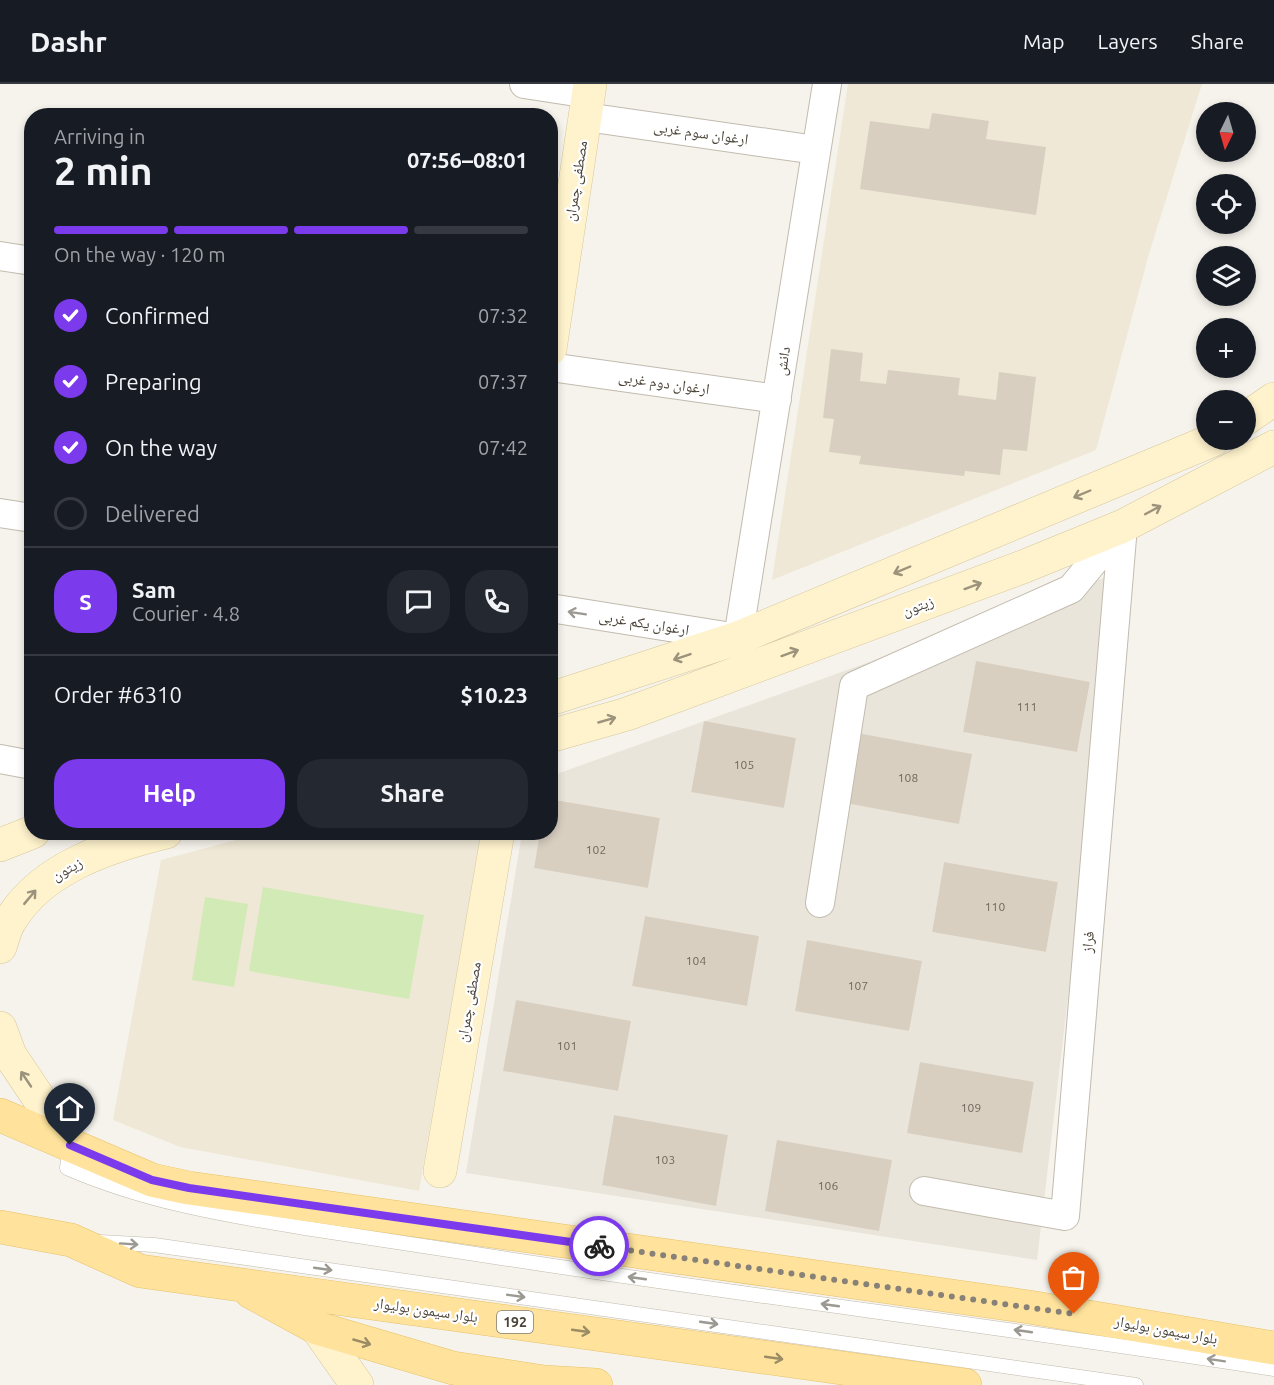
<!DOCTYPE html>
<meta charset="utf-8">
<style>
:root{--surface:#171b24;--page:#242831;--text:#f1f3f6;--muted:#9ea1a6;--line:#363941;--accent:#7c3aed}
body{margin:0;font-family:Ubuntu,"Noto Naskh Arabic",sans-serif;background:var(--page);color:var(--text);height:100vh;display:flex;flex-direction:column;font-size:22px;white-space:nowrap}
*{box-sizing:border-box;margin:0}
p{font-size:20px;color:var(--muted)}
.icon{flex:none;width:33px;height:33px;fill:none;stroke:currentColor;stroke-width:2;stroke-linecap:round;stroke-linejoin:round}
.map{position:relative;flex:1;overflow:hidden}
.details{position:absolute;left:24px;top:24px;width:534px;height:732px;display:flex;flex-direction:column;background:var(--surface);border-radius:24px;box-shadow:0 3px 9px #0003}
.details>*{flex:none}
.needle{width:39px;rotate:185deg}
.controls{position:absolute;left:1196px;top:18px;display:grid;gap:12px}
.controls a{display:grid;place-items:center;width:60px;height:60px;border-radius:50%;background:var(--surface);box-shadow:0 3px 9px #0003;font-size:30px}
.pin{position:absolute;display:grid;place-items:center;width:51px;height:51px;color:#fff;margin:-62px -26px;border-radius:50% 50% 50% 0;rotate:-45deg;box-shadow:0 0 6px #0007}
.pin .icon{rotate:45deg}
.courier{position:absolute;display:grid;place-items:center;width:60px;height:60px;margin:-30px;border:4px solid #7c3aed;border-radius:50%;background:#fff;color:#222;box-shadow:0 2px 8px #0007}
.headline em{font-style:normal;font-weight:700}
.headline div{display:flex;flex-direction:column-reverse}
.headline{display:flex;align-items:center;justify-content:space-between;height:102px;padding:0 30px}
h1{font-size:39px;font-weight:700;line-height:45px}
.bar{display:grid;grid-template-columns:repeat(4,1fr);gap:9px 6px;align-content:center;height:72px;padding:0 30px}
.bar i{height:8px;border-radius:4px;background:var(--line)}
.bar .current{background:var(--accent)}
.bar p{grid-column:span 4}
.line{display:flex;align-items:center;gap:15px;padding:0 30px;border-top:2px solid var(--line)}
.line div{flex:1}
.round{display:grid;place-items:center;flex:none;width:63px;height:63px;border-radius:24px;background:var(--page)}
ol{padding:0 30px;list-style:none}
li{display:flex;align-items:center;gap:18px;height:66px}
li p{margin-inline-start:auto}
li .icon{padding:6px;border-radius:50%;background:var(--accent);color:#fff;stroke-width:4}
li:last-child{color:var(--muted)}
li i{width:33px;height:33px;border:3px solid var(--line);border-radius:50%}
.button{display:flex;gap:12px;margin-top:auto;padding:12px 30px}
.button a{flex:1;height:69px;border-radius:24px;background:var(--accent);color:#fff;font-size:24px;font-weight:700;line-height:69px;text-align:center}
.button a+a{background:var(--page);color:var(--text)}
header{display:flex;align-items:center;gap:36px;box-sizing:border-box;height:84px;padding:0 30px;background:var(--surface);border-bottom:2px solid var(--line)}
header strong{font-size:28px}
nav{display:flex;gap:33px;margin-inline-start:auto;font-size:21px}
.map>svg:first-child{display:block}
.residential{fill:#eae5da;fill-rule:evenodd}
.education{fill:#efe8d6}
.green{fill:#d2eab5}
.building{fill:#d8cfc1}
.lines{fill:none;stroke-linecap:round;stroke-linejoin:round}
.lane-casing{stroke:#c2bbae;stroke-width:15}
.street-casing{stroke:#c2bbae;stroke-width:30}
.secondary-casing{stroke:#d6c79b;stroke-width:34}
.primary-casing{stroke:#e6c16a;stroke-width:34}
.lane{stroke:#fff;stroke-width:14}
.street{stroke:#fff;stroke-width:28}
.secondary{stroke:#fff3cd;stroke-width:33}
.primary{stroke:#ffe39c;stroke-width:33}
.oneway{stroke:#9c937c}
.oneway2{stroke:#9c9892}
.oneway3{stroke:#9c8c66}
.done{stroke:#878178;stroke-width:6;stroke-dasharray:0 10.8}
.route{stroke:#7c3aed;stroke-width:8}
.labels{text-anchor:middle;stroke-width:4.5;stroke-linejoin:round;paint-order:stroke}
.number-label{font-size:12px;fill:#6e675b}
.shield{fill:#fff;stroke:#817c74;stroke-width:1.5}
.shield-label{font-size:14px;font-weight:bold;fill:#4b4439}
.street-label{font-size:15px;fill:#4b4439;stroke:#fff}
</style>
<header>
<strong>Dashr</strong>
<nav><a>Map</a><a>Layers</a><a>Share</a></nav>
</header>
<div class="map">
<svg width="1274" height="1301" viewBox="0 0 1274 1301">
<rect width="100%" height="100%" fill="#f6f3ec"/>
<path class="residential" d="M 1118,489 L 1037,1176 L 466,1089 L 522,749 L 540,749 L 534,784 L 648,804 L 660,734 L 551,715 L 551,692 ZM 976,578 L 1090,598 L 1077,668 L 963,648 ZM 704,638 L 796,654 L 784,724 L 691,707 ZM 857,650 L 971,670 L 959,739 L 845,719 ZM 944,778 L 1058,798 L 1046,868 L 932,848 ZM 645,832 L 759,852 L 747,922 L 632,902 ZM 808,857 L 921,877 L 909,947 L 795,926 ZM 516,917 L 630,937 L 618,1007 L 504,987 ZM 920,978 L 1034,999 L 1021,1069 ZM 614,1031 L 728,1051 L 716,1121 L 602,1101 Z"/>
<path class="education" d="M 848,0 L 1202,0 L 1149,170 L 1096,366 L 772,496 Z
M 262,749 L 481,749 L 419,1107 L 180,1063 L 113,1036 L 161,776 Z"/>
<path class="green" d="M 263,803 L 424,831 L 409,915 L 249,887 Z
M 205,813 L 248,820 L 234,903 L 192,896 Z"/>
<path class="building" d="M 932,29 L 989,37 L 986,55 L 1046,63 L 1036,131 L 860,105 L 870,37 L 929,45 Z
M 831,265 L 863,269 L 860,297 L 886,300 L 888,286 L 960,294 L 958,311 L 996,316 L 999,288 L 1036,293 L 1027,367 L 1003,365 L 1000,391 L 965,387 L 964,392 L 859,380 L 861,372 L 829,368 L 834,335 L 823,334 Z
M 976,577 L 1090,598 L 1077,668 L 963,648 Z
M 704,637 L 796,654 L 784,724 L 691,708 Z
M 857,649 L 972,670 L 959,740 L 845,719 Z
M 550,715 L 660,734 L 648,804 L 534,784 L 540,748 L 550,748 Z
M 944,778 L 1058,798 L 1046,868 L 932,848 Z
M 645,832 L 759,852 L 747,922 L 632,902 Z
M 807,856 L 922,877 L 909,947 L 795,927 Z
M 516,916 L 631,937 L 618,1007 L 503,987 Z
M 920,978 L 1034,998 L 1022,1069 L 907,1049 Z
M 614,1031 L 728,1051 L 716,1122 L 602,1101 Z
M 777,1056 L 892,1076 L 879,1147 L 765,1127 Z"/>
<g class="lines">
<g class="lane-casing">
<path id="lane" d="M 70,1061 L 67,1084 C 143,1117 223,1131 305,1144 C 360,1152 414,1161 469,1169 C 737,1211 1006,1243 1274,1285
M 100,1158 L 154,1161 L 1136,1301"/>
</g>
<g class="street-casing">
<path id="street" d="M 524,0 L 589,10
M 586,33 L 816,66
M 0,172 L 32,177
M 550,283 L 777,315
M 0,429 L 32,434
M 550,524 L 738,554 L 827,0
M 0,675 L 32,681
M 820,819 L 854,602 L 1071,505 L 1123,442
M 924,1107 L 1065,1132 L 1123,442"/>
</g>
<g class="secondary-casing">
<path id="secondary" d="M 550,265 L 590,0
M 1245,335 L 1274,315
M 550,615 L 738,554 L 1213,356
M 550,652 L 627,630 L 1025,482 L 1123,442 L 1274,363
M 0,761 L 33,748
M 0,863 C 3,855 5,844 10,837 C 41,784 109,762 166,748
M 0,944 L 10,971 L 70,1061
M 440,1087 L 498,748
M 317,1244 L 357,1301"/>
</g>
<g class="primary-casing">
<path id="primary" d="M 0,1031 L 152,1096 L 189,1104 L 1029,1223 L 1274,1264
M 0,1143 L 71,1156 L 140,1187 L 965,1301
M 251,1208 L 317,1244 L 453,1284 L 544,1298 L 596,1301"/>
</g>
<use href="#lane" class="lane"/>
<use href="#street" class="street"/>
<use href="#secondary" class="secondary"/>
<use href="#primary" class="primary"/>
</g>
<defs><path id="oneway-shaft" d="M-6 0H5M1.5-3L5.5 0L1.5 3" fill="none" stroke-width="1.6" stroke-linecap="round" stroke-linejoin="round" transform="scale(1.5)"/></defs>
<g class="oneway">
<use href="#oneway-shaft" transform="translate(1082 410) rotate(157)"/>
<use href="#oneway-shaft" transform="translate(1153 426) rotate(-28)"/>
<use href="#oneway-shaft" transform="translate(902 486) rotate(157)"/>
<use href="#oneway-shaft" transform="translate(973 502) rotate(-20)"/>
<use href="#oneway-shaft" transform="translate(790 569) rotate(-20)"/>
<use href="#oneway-shaft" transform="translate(682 573) rotate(161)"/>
<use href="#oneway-shaft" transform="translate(607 636) rotate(-16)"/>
<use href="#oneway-shaft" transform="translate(30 813) rotate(-50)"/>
<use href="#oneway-shaft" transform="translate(26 995) rotate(-124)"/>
</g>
<g class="oneway2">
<use href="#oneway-shaft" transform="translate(577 529) rotate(-171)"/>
<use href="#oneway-shaft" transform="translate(129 1160) rotate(4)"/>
<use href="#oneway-shaft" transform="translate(323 1185) rotate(8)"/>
<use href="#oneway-shaft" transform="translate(637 1194) rotate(-172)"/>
<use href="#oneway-shaft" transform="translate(516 1212) rotate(8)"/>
<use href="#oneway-shaft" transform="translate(830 1221) rotate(-172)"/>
<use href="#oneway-shaft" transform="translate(709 1239) rotate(8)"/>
<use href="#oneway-shaft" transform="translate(1023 1247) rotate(-172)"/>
<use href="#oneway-shaft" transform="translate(1216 1276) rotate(-171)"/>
</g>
<g class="oneway3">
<use href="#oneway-shaft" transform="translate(581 1247) rotate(8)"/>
<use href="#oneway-shaft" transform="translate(362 1258) rotate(16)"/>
<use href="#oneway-shaft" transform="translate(774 1274) rotate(8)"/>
</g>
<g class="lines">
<path class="done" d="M 599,1162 L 1074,1230"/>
<path class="route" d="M 70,1061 L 152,1096 L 189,1104 L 599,1162"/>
</g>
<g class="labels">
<g class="number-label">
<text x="1027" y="627">111</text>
<text x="744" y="685">105</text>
<text x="908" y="698">108</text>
<text x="596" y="770">102</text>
<text x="995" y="827">110</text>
<text x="696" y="881">104</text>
<text x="858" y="906">107</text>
<text x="567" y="966">101</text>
<text x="971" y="1028">109</text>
<text x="665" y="1080">103</text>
<text x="828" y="1106">106</text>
</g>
<rect class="shield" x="497" y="1227" width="36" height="22" rx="4.5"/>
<g class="shield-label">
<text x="515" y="1243">192</text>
</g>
<g class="street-label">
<text transform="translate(701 49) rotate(8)" y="5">ارغوان سوم غربی</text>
<text transform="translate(576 97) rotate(-81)" y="5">مصطفی چمران</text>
<text transform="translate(783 277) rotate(-81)" y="5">دانش</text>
<text transform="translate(664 299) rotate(8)" y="5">ارغوان دوم غربی</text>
<text transform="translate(918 522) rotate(-20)" y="5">زیتون</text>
<text transform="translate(644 539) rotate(9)" y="5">ارغوان یکم غربی</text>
<text transform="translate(67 785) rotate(-29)" y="5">زیتون</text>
<text transform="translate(1088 858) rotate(-85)" y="5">فراز</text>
<text transform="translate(469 918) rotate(-80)" y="5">مصطفی چمران</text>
<text transform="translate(426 1226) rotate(8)" y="5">بلوار سیمون بولیوار</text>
<text transform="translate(1166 1246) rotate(10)" y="5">بلوار سیمون بولیوار</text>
</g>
</g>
</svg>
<div class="controls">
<a><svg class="needle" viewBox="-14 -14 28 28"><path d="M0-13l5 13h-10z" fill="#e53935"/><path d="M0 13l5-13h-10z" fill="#9ea1a6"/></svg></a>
<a><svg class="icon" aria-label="locate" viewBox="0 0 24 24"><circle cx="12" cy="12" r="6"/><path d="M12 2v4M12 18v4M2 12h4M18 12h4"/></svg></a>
<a><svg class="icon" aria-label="layers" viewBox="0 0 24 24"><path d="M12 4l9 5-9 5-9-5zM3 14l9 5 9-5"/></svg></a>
<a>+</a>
<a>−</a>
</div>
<div class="pin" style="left:1074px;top:1230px;background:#ea580c"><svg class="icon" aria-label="bag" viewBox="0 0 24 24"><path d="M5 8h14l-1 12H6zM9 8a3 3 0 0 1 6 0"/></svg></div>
<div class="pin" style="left:70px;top:1061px;background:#1f2937"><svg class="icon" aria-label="home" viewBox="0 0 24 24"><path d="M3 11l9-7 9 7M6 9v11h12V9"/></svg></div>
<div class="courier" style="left:599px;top:1162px"><svg class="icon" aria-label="bike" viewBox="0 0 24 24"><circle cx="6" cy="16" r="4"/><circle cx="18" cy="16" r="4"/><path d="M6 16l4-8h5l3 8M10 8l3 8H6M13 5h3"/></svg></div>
<section class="details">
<div class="headline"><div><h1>2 min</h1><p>Arriving in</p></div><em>07:56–08:01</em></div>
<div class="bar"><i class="current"></i><i class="current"></i><i class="current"></i><i></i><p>On the way · 120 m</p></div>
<ol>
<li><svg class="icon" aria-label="check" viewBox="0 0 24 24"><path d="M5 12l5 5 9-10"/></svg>Confirmed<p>07:32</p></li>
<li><svg class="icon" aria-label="check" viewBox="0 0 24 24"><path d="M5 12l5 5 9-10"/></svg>Preparing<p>07:37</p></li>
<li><svg class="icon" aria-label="check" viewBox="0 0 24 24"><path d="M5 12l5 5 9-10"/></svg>On the way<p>07:42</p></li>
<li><i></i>Delivered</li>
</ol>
<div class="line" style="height:108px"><b class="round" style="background:var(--accent);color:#fff">S</b><div><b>Sam</b><p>Courier · 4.8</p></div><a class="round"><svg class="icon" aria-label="chat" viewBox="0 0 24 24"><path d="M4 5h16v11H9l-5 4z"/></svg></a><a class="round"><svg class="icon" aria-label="phone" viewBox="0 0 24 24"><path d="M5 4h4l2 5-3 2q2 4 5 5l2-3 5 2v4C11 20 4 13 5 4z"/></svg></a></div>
<div class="line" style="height:78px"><div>Order #6310</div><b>$10.23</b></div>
<div class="button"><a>Help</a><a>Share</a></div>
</section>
</div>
